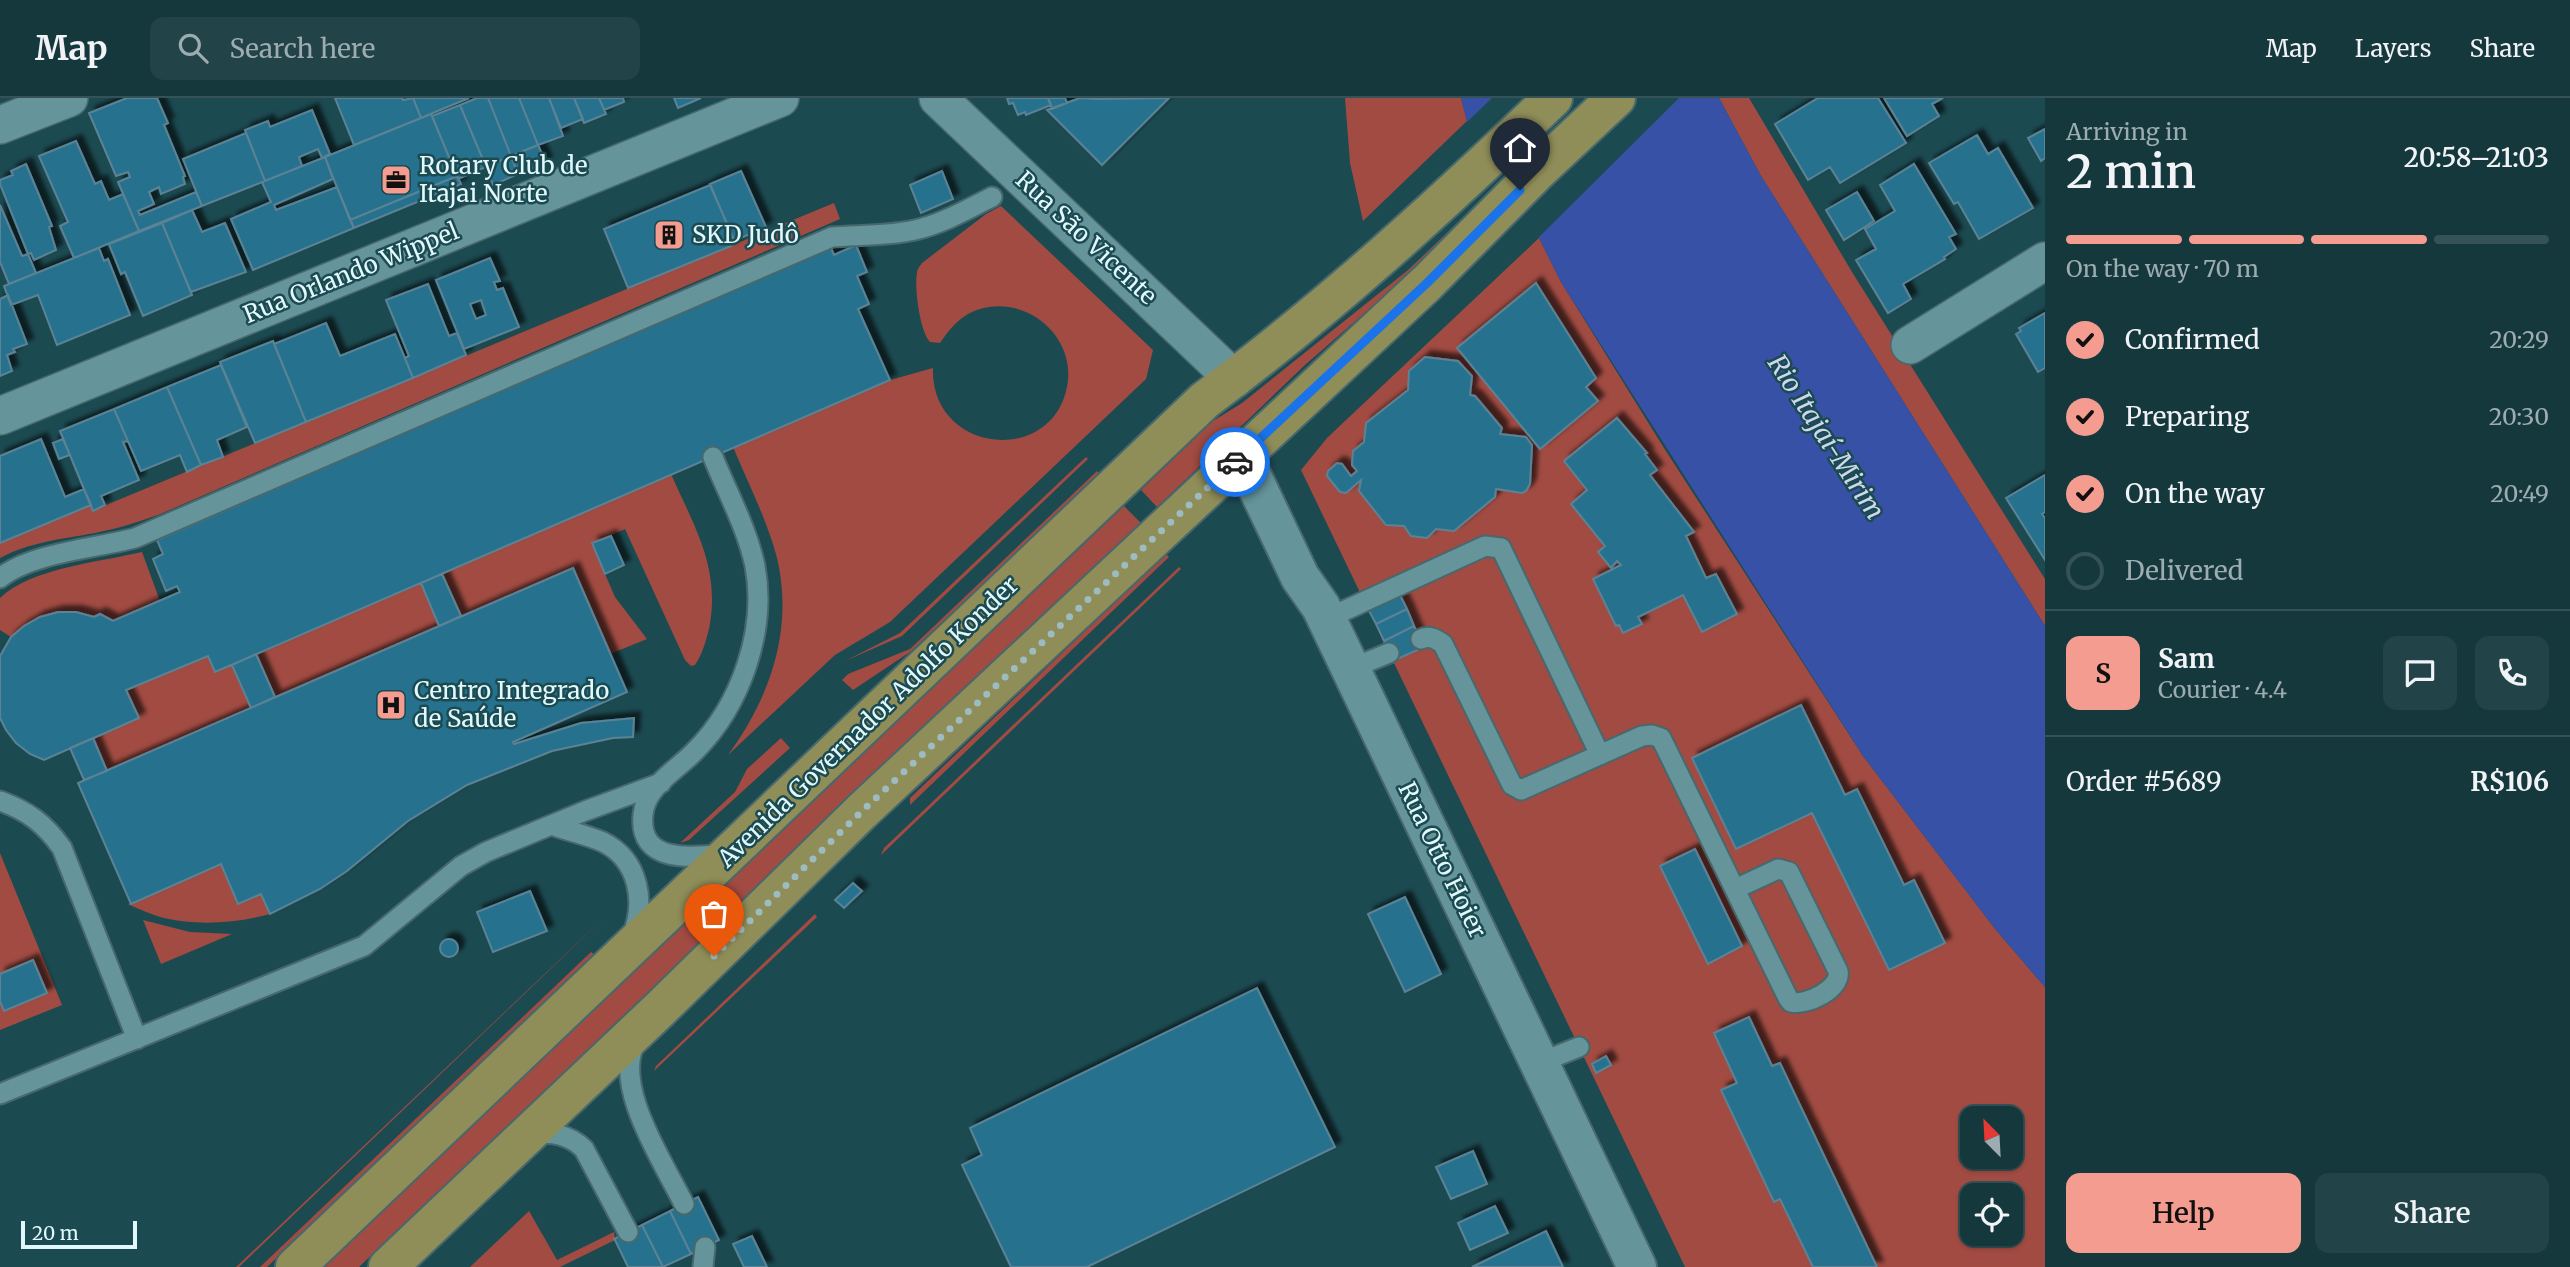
<!DOCTYPE html>
<meta charset="utf-8">
<style>
:root{--surface:#15383d;--page:#224348;--text:#f1f3f6;--muted:#9dacb0;--line:#345257;--accent:#f59c91}
body{margin:0;font-family:Merriweather,serif;background:var(--page);color:var(--text);height:100vh;display:flex;flex-direction:column;font-size:26px;white-space:nowrap}
*{box-sizing:border-box;margin:0}
p{font-size:23px;color:var(--muted)}
.icon{flex:none;width:38px;height:38px;fill:none;stroke:currentColor;stroke-width:2;stroke-linecap:round;stroke-linejoin:round}
.map{position:relative;flex:1;overflow:hidden}
.sheet{display:flex;flex-direction:column;background:var(--surface);width:525px}
.sheet>*{flex:none}
.needle{width:46px;rotate:336deg}
.fabs{position:absolute;left:1960px;top:1008px;display:grid;gap:14px}
.fabs a{display:grid;place-items:center;width:63px;height:63px;border-radius:14px;background:var(--surface);box-shadow:0 2px 5px #0004,0 0 0 2px var(--line);font-size:35px}
.scale{position:absolute;left:21px;bottom:18px;width:116px;box-sizing:border-box;padding-left:7px;border:4px solid #e1f9fd;border-top:0;font-size:19px;line-height:24px;white-space:nowrap;color:#e1f9fd;-webkit-text-stroke:5px #1c4a51;paint-order:stroke}
.pin{position:absolute;display:grid;place-items:center;width:60px;height:60px;color:#fff;margin:-72px -30px;border-radius:50% 50% 50% 0;rotate:-45deg;box-shadow:0 0 7px #0007}
.pin .icon{rotate:45deg}
.courier{position:absolute;display:grid;place-items:center;width:70px;height:70px;margin:-35px;border:5px solid #1a73e8;border-radius:50%;background:#fff;color:#222;box-shadow:0 2px 9px #0007}
.head em{font-style:normal;font-weight:600}
.head div{display:flex;flex-direction:column-reverse}
.head{display:flex;align-items:center;justify-content:space-between;height:119px;padding:0 21px}
h1{font-size:46px;font-weight:600;line-height:52px}
.bar{display:grid;grid-template-columns:repeat(4,1fr);gap:10px 7px;align-content:center;height:84px;padding:0 21px}
.bar i{height:9px;border-radius:5px;background:var(--line)}
.bar .selected{background:var(--accent)}
.bar p{grid-column:span 4}
.line{display:flex;align-items:center;gap:18px;padding:0 21px;border-top:2px solid var(--line)}
.line div{flex:1}
.round{display:grid;place-items:center;flex:none;width:74px;height:74px;border-radius:14px;background:var(--page)}
ol{padding:0 21px;list-style:none}
li{display:flex;align-items:center;gap:21px;height:77px}
li p{margin-inline-start:auto}
li .icon{padding:7px;border-radius:50%;background:var(--accent);color:#111;stroke-width:4}
li:last-child{color:var(--muted)}
li i{width:38px;height:38px;border:4px solid var(--line);border-radius:50%}
.button{display:flex;gap:14px;margin-top:auto;padding:14px 21px}
.button a{flex:1;height:80px;border-radius:14px;background:var(--accent);color:#111;font-size:28px;font-weight:600;line-height:80px;text-align:center}
.button a+a{background:var(--page);color:var(--text)}
header{display:flex;align-items:center;gap:42px;box-sizing:border-box;height:98px;padding:0 35px;background:var(--surface);border-bottom:2px solid var(--line)}
header strong{font-size:33px}
nav{display:flex;gap:38px;margin-inline-start:auto;font-size:24px}
.search{width:490px;height:63px;background:var(--page);display:flex;align-items:center;gap:18px;box-sizing:border-box;padding:0 24px;border-radius:14px;color:var(--muted);font-size:26px}
main{display:flex;flex:1;min-height:0}
.map>svg:first-child{display:block}
.green{fill:#a14b42;fill-rule:evenodd}
.water{fill:#3751a6}
.pier{fill:#1c4a51}
.building{fill:#28718e;stroke:#5c8395;stroke-width:2;fill-rule:evenodd;filter:url(#shadow)}
.lines{fill:none;stroke-linecap:round;stroke-linejoin:round}
.lane-casing{stroke:#47686c;stroke-width:23}
.street-casing{stroke:#47686c;stroke-width:40}
.secondary-casing{stroke:#47686c;stroke-width:42}
.primary-casing{stroke:#47686c;stroke-width:42}
.lane{stroke:#65949b;stroke-width:19}
.street{stroke:#65949b;stroke-width:37}
.secondary{stroke:#65949b;stroke-width:38}
.primary{stroke:#8f8d58;stroke-width:38}
.done{stroke:#9cbcc1;stroke-width:7;stroke-dasharray:0 12.6}
.route{stroke:#1a73e8;stroke-width:9}
.labels{text-anchor:middle;stroke-width:5;stroke-linejoin:round;paint-order:stroke}
.poi-label{font-size:24px;fill:#e1f9fd;stroke:#1c4a51;text-anchor:start}
.street-label{font-size:24px;fill:#e1f9fd;stroke:#1c4a51}
.water-label{font-size:26px;font-style:italic;fill:#cdd7ee;stroke:#1c4a51}
</style>
<header>
<strong>Map</strong>
<div class="search"><svg class="icon" aria-label="search" viewBox="0 0 24 24"><circle cx="10" cy="10" r="6"/><path d="M15 15l6 6"/></svg>Search here</div>
<nav><a>Map</a><a>Layers</a><a>Share</a></nav>
</header>
<main>
<div class="map">
<svg width="2045" height="1169" viewBox="0 0 2045 1169">
<defs>
<filter id="shadow"><feDropShadow dx="6" dy="-6" stdDeviation="2" flood-color="#0009"/></filter>
</defs>
<rect width="100%" height="100%" fill="#1c4a51"/>
<path class="green" d="M 1345,0 L 1461,0 L 1467,23 L 1363,123 L 1350,65 Z
M 1589,0 L 1414,172 L 1305,267 L 1157,409 L 1141,392 L 1213,323 L 1242,305 L 1408,172 Z
M 1719,0 L 1749,0 L 1852,174 L 2045,481 L 2045,528 L 1761,78 Z
M 834,105 L 840,121 L 158,417 C 138,424 116,431 95,435 C 62,441 30,444 0,460 L 0,445 L 91,407 L 94,412 Z
M 1001,108 L 1153,252 L 1146,281 L 890,524 L 835,557 L 728,657 C 770,600 794,531 777,460 C 767,422 748,385 733,349 L 890,282 L 933,270 C 930,355 1051,369 1067,289 C 1077,239 1027,197 980,211 C 962,216 950,230 940,245 L 930,244 C 920,234 914,189 917,175 C 917,171 920,168 922,165 L 986,116 Z
M 1539,140 L 1561,184 L 1664,350 L 1863,658 L 1996,832 L 2045,889 L 2045,1169 L 1685,1169 L 1301,372 L 1327,340 ZM 1972,1020 L 2011,1020 L 2011,1059 L 1972,1059 ZM 1972,1097 L 2011,1097 L 2011,1136 L 1972,1136 Z
M 1086,359 L 1088,361 L 902,538 L 845,563 L 900,535 Z
M 1097,373 L 1100,377 L 910,554 L 853,592 L 842,582 L 848,576 L 910,551 Z
M 671,376 C 695,430 721,471 709,531 C 706,543 702,557 695,567 L 691,568 L 685,562 L 625,431 L 592,446 L 615,499 L 647,541 L 610,556 L 573,470 L 461,518 L 443,476 Z
M 1124,408 L 1141,425 L 359,1169 L 324,1169 Z
M 142,454 L 160,503 C 146,509 129,520 114,523 C 106,524 95,519 87,517 C 57,509 33,520 11,539 L 0,532 L 0,500 C 31,470 100,464 142,454 Z
M 1166,456 L 1169,459 L 910,707 L 910,700 Z
M 1179,469 L 1181,471 L 881,757 L 884,750 Z
M 421,485 L 439,528 L 275,599 L 256,557 Z
M 208,558 L 215,574 L 232,567 L 251,610 L 107,673 L 93,640 L 138,620 L 126,592 Z
M 781,640 L 790,650 L 689,742 L 680,745 L 735,694 L 747,671 Z
M 0,755 L 62,907 L 0,932 Z
M 221,766 L 238,806 L 261,796 L 270,816 C 238,825 197,828 164,820 C 152,817 139,811 128,806 Z
M 609,815 L 239,1169 L 236,1169 Z
M 815,816 L 817,819 L 654,973 L 656,968 Z
M 143,822 L 190,834 L 232,836 L 161,866 Z
M 591,854 L 595,857 L 267,1169 L 260,1169 Z
M 529,1113 L 557,1162 L 614,1134 L 615,1142 L 560,1169 L 470,1169 Z"/>
<path class="water" d="M 1461,0 L 1719,0 L 1761,78 L 2045,528 L 2045,889 L 1996,832 L 1863,658 L 1561,184 L 1539,140 L 1467,23 Z"/>
<path class="pier" d="M 1492,0 L 1679,0 L 1536,142 L 1465,26 Z"/>
<path class="building" d="M 127,0 L 157,0 L 168,25 L 164,27 L 185,78 L 183,79 L 185,86 L 161,96 L 159,89 L 149,94 L 154,106 L 138,113 L 140,117 L 196,94 L 202,108 L 139,133 L 118,84 L 130,79 L 128,74 L 116,78 L 89,15 Z
M 335,0 L 402,0 L 403,2 L 413,0 L 421,20 L 354,47 Z
M 413,0 L 469,0 L 421,20 Z
M 477,0 L 488,0 L 511,58 L 486,69 L 460,7 Z
M 488,0 L 519,0 L 538,47 L 511,58 Z
M 519,0 L 549,0 L 563,38 L 538,47 Z
M 549,0 L 574,0 L 583,21 L 561,30 Z
M 574,0 L 599,0 L 606,16 L 584,25 Z
M 599,0 L 623,0 L 624,4 L 604,12 Z
M 674,0 L 701,0 L 678,10 Z
M 1007,0 L 1048,0 L 1051,7 L 1026,17 L 1025,14 L 1018,17 L 1013,5 L 1009,6 Z
M 1048,0 L 1065,0 L 1067,5 L 1052,11 Z
M 1080,0 L 1097,1 L 1169,0 L 1102,67 L 1047,12 Z
M 1818,0 L 1878,0 L 1906,45 L 1840,85 L 1830,69 L 1808,82 L 1775,26 Z
M 1884,0 L 1943,0 L 1932,6 L 1939,18 L 1907,38 Z
M 460,7 L 486,69 L 458,81 L 432,18 Z
M 312,12 L 330,56 L 322,60 L 318,51 L 299,59 L 302,68 L 265,83 L 245,32 L 268,23 L 270,29 Z
M 431,16 L 457,78 L 350,122 L 325,59 Z
M 2045,31 L 2045,60 L 2041,63 L 2028,40 Z
M 246,35 L 265,83 L 202,108 L 183,61 Z
M 1977,37 L 1988,56 L 1998,50 L 2033,110 L 1979,141 L 1958,104 L 1954,106 L 1929,65 Z
M 76,43 L 95,86 L 101,83 L 109,102 L 123,96 L 139,133 L 74,160 L 60,128 L 68,124 L 39,58 Z
M 538,47 L 546,65 L 518,76 L 511,58 Z
M 511,58 L 518,76 L 493,87 L 486,69 Z
M 325,59 L 333,81 L 274,107 L 276,112 L 337,89 L 354,130 L 253,172 L 231,121 L 271,104 L 262,84 Z
M 26,66 L 52,128 L 49,129 L 56,152 L 34,162 L 31,155 L 28,156 L 0,86 L 0,82 L 13,77 L 11,73 Z
M 1914,66 L 1956,136 L 1949,139 L 1956,151 L 1944,159 L 1945,161 L 1903,186 L 1911,201 L 1888,215 L 1856,162 L 1876,151 L 1865,131 L 1895,113 L 1880,87 Z
M 741,73 L 766,129 L 734,143 L 710,86 Z
M 942,73 L 953,101 L 921,115 L 910,87 Z
M 457,78 L 461,86 L 354,130 L 350,122 Z
M 710,87 L 736,146 L 628,190 L 604,131 Z
M 1857,94 L 1874,123 L 1844,142 L 1826,112 Z
M 0,107 L 22,158 L 28,156 L 36,175 L 9,186 L 0,164 Z
M 192,112 L 202,134 L 225,125 L 246,174 L 191,194 L 162,125 Z
M 162,125 L 192,197 L 143,218 L 125,174 L 121,176 L 109,146 Z
M 856,147 L 867,174 L 857,178 L 869,206 L 858,211 L 890,282 L 215,574 L 208,558 L 126,592 L 139,620 L 44,662 L 30,656 L 16,645 L 6,632 L 0,620 L 0,558 L 11,539 L 24,528 L 40,519 L 58,514 L 76,514 L 94,519 L 100,516 L 113,523 L 180,494 L 177,488 L 166,493 L 153,461 L 163,456 L 157,442 L 330,367 L 329,364 L 378,344 L 378,346 L 831,150 L 834,157 Z
M 99,150 L 104,163 L 108,161 L 130,217 L 57,247 L 38,197 L 11,207 L 4,188 Z
M 490,160 L 500,183 L 494,184 L 497,192 L 503,190 L 519,229 L 464,251 L 436,182 ZM 481,202 L 486,217 L 476,221 L 470,206 Z
M 1536,185 L 1596,280 L 1586,289 L 1598,303 L 1540,351 L 1457,250 Z
M 428,186 L 449,238 L 457,235 L 466,257 L 413,280 L 405,260 L 409,258 L 386,202 Z
M 8,197 L 27,246 L 13,251 L 15,254 L 7,257 L 12,273 L 0,278 L 0,201 Z
M 2045,215 L 2045,270 L 2038,274 L 2016,236 L 2021,233 L 2019,230 Z
M 326,225 L 340,258 L 395,236 L 413,280 L 306,324 L 274,246 Z
M 273,243 L 306,324 L 255,345 L 220,264 Z
M 1425,259 L 1458,263 L 1472,278 L 1470,297 L 1475,298 L 1502,330 L 1500,336 L 1526,339 L 1532,347 L 1530,386 L 1526,393 L 1522,395 L 1496,391 L 1495,399 L 1454,433 L 1436,431 L 1427,440 L 1411,438 L 1404,428 L 1386,427 L 1359,393 L 1361,382 L 1346,395 L 1340,394 L 1327,378 L 1328,373 L 1337,365 L 1342,366 L 1351,378 L 1357,373 L 1352,367 L 1353,353 L 1364,344 L 1366,325 L 1408,292 L 1409,273 Z
M 221,267 L 247,329 L 217,342 L 223,359 L 201,367 L 167,289 Z
M 167,289 L 201,367 L 187,374 L 180,357 L 141,373 L 114,311 Z
M 114,311 L 128,343 L 123,344 L 139,382 L 101,398 L 105,407 L 93,413 L 60,333 Z
M 1617,320 L 1647,355 L 1645,356 L 1657,372 L 1650,377 L 1694,434 L 1686,438 L 1706,480 L 1716,476 L 1737,516 L 1702,534 L 1683,497 L 1638,519 L 1642,526 L 1623,535 L 1619,527 L 1616,528 L 1593,481 L 1621,467 L 1617,463 L 1611,470 L 1598,454 L 1605,448 L 1571,406 L 1587,392 L 1564,363 Z
M 41,341 L 65,399 L 84,391 L 91,407 L 0,445 L 0,358 Z
M 63,341 L 70,357 L 59,361 L 53,345 Z
M 2045,377 L 2045,414 L 2042,416 L 2045,420 L 2045,462 L 2006,400 Z
M 611,438 L 624,467 L 605,476 L 592,445 Z
M 573,470 L 627,594 L 513,644 L 514,646 L 581,625 L 634,620 L 633,639 L 613,640 L 552,653 L 467,687 L 408,723 L 347,773 L 320,791 L 270,816 L 261,796 L 238,806 L 221,766 L 131,806 L 78,685 Z
M 442,476 L 461,518 L 439,528 L 421,485 Z
M 1398,493 L 1407,511 L 1376,526 L 1367,509 Z
M 1407,511 L 1414,528 L 1384,543 L 1376,526 Z
M 1414,528 L 1424,549 L 1393,563 L 1384,543 Z
M 256,556 L 275,599 L 251,610 L 232,567 Z
M 1801,607 L 1845,697 L 1857,691 L 1904,787 L 1914,782 L 1945,845 L 1889,872 L 1812,715 L 1736,751 L 1692,660 Z
M 93,640 L 107,673 L 84,682 L 70,650 Z
M 1695,751 L 1742,848 L 1708,866 L 1660,768 Z
M 853,785 L 862,793 L 844,810 L 835,802 Z
M 530,793 L 547,833 L 493,854 L 477,814 Z
M 1405,799 L 1441,876 L 1405,894 L 1368,816 Z
M440 850a9 9 0 1 1 18 0a9 9 0 1 1-18 0Z
M 33,862 L 47,895 L 4,913 L 0,903 L 0,876 Z
M 1257,890 L 1335,1049 L 1087,1169 L 1011,1169 L 962,1067 L 982,1057 L 970,1030 Z
M 1749,919 L 1772,968 L 1780,965 L 1877,1169 L 1813,1169 L 1780,1101 L 1774,1104 L 1721,992 L 1737,985 L 1714,935 Z
M 1606,958 L 1611,967 L 1596,975 L 1592,966 Z
M 1473,1053 L 1487,1086 L 1451,1101 L 1436,1069 Z
M 698,1099 L 719,1142 L 691,1156 L 670,1113 Z
M 1495,1108 L 1508,1135 L 1470,1152 L 1458,1125 Z
M 670,1113 L 691,1156 L 663,1169 L 642,1127 Z
M 642,1127 L 663,1169 L 628,1169 L 615,1142 L 614,1141 Z
M 1546,1133 L 1563,1169 L 1472,1169 Z
M 752,1138 L 767,1169 L 744,1169 L 733,1146 Z"/>
<g class="lines">
<g class="lane-casing">
<path id="lane" d="M 713,359 C 727,394 747,430 755,468 C 767,532 741,607 695,653 C 677,672 645,689 643,717 C 638,765 691,760 722,756
M 0,480 C 30,455 97,450 135,440 L 832,139 C 859,137 888,138 915,132 C 942,126 968,111 992,99
M 1326,521 L 1485,448 L 1501,450 L 1600,657
M 1421,541 C 1429,537 1436,541 1443,546 L 1512,687 L 1521,692 L 1642,638 L 1652,637 L 1661,640 L 1788,900 L 1791,904 C 1806,908 1842,891 1838,873 L 1789,774 L 1778,771 L 1735,791
M 1350,571 L 1389,555
M 0,703 C 28,713 45,726 62,750 L 137,941
M 551,727 C 568,733 587,737 603,744 C 639,762 646,804 632,838
M 637,942 C 610,985 664,1065 684,1106
M 1539,965 L 1579,949
M 0,996 L 364,848 L 461,768 L 486,754 L 585,713 L 661,685
M 530,1038 C 550,1032 570,1037 584,1051 L 628,1134
M 703,1169 L 705,1149"/>
</g>
<g class="street-casing">
<path id="street" d="M 938,0 L 1234,281
M 0,27 L 69,0
M 1910,247 L 2045,163
M 0,318 L 780,0"/>
</g>
<g class="secondary-casing">
<path id="secondary" d="M 1242,357 L 1300,479 L 1321,509 L 1637,1169"/>
</g>
<g class="primary-casing">
<path id="primary" d="M 295,1169 L 1205,302 C 1329,210 1442,106 1553,0
M 388,1169 L 659,912 L 861,714 L 1427,185 L 1538,73 L 1616,0"/>
</g>
<use href="#lane" class="lane"/>
<use href="#street" class="street"/>
<use href="#secondary" class="secondary"/>
<use href="#primary" class="primary"/>
</g>
<g class="lines">
<path class="done" d="M 714,858 L 861,714 L 1235,364"/>
<path class="route" d="M 1235,364 L 1427,185 L 1520,92"/>
</g>
<defs>
<g id="office-square" transform="scale(1.575)"><rect x="-9" y="-9" width="18" height="18" rx="4" fill="#f59c91" stroke="#1c4a51"/><path d="M-6-3h4V-5.5h4V-3h4V5H-6ZM-1-4.5V-3h2v-1.5ZM-6 0V1H6V0Z" fill="#111"/></g>
<g id="building-square" transform="scale(1.575)"><rect x="-9" y="-9" width="18" height="18" rx="4" fill="#f59c91" stroke="#1c4a51"/><path d="M-4-6H4V6H1V3H-1V6H-4ZM-2.5-4.3h1.7v1.8h-1.7ZM.8-4.3h1.7v1.8H.8ZM-2.5-1h1.7V.8h-1.7ZM.8-1h1.7V.8H.8Z" fill="#111"/></g>
<g id="hospital-square" transform="scale(1.575)"><rect x="-9" y="-9" width="18" height="18" rx="4" fill="#f59c91" stroke="#1c4a51"/><path d="M-5-5h3v3.5h4V-5h3V5h-3V1.5h-4V5h-3Z" fill="#111"/></g>
</defs>
<g fill-rule="evenodd">
<use href="#office-square" x="396" y="82"/>
<use href="#building-square" x="669" y="137"/>
<use href="#hospital-square" x="391" y="607"/>
</g>
<g class="labels">
<g class="poi-label">
<text x="419" y="76">Rotary Club de<tspan x="419" dy="28">Itajai Norte</tspan></text>
<text x="692" y="145">SKD Judô</text>
<text x="414" y="601">Centro Integrado<tspan x="414" dy="28">de Saúde</tspan></text>
</g>
<g class="street-label">
<text transform="translate(1086 140) rotate(43)" y="8">Rua São Vicente</text>
<text transform="translate(351 175) rotate(-22)" y="8">Rua Orlando Wippel</text>
<text transform="translate(868 624) rotate(-44)" y="8">Avenida Governador Adolfo Konder</text>
<text transform="translate(1442 762) rotate(64)" y="8">Rua Otto Hoier</text>
</g>
<g class="water-label">
<text transform="translate(1826 339) rotate(57)" y="9">Rio Itajaí-Mirim</text>
</g>
</g>
</svg>
<div class="fabs">
<a><svg class="needle" viewBox="-14 -14 28 28"><path d="M0-13l5 13h-10z" fill="#e53935"/><path d="M0 13l5-13h-10z" fill="#9dacb0"/></svg></a>
<a><svg class="icon" aria-label="locate" viewBox="0 0 24 24"><circle cx="12" cy="12" r="6"/><path d="M12 2v4M12 18v4M2 12h4M18 12h4"/></svg></a>
</div>
<div class="scale">20 m</div>
<div class="pin" style="left:714px;top:858px;background:#ea580c"><svg class="icon" aria-label="bag" viewBox="0 0 24 24"><path d="M5 8h14l-1 12H6zM9 8a3 3 0 0 1 6 0"/></svg></div>
<div class="pin" style="left:1520px;top:92px;background:#1f2937"><svg class="icon" aria-label="home" viewBox="0 0 24 24"><path d="M3 11l9-7 9 7M6 9v11h12V9"/></svg></div>
<div class="courier" style="left:1235px;top:364px"><svg class="icon" aria-label="car" viewBox="0 0 24 24"><path d="M5 17H2v-5l4-1 3-4h7l3 4 3 1v5h-3M9 17h6M6 11h13"/><circle cx="7" cy="17" r="2"/><circle cx="17" cy="17" r="2"/></svg></div>
</div>
<section class="sheet">
<div class="head"><div><h1>2 min</h1><p>Arriving in</p></div><em>20:58–21:03</em></div>
<div class="bar"><i class="selected"></i><i class="selected"></i><i class="selected"></i><i></i><p>On the way · 70 m</p></div>
<ol>
<li><svg class="icon" aria-label="check" viewBox="0 0 24 24"><path d="M5 12l5 5 9-10"/></svg>Confirmed<p>20:29</p></li>
<li><svg class="icon" aria-label="check" viewBox="0 0 24 24"><path d="M5 12l5 5 9-10"/></svg>Preparing<p>20:30</p></li>
<li><svg class="icon" aria-label="check" viewBox="0 0 24 24"><path d="M5 12l5 5 9-10"/></svg>On the way<p>20:49</p></li>
<li><i></i>Delivered</li>
</ol>
<div class="line" style="height:126px"><b class="round" style="background:var(--accent);color:#111">S</b><div><b>Sam</b><p>Courier · 4.4</p></div><a class="round"><svg class="icon" aria-label="chat" viewBox="0 0 24 24"><path d="M4 5h16v11H9l-5 4z"/></svg></a><a class="round"><svg class="icon" aria-label="phone" viewBox="0 0 24 24"><path d="M5 4h4l2 5-3 2q2 4 5 5l2-3 5 2v4C11 20 4 13 5 4z"/></svg></a></div>
<div class="line" style="height:91px"><div>Order #5689</div><b>R$106</b></div>
<div class="button"><a>Help</a><a>Share</a></div>
</section>
</main>
